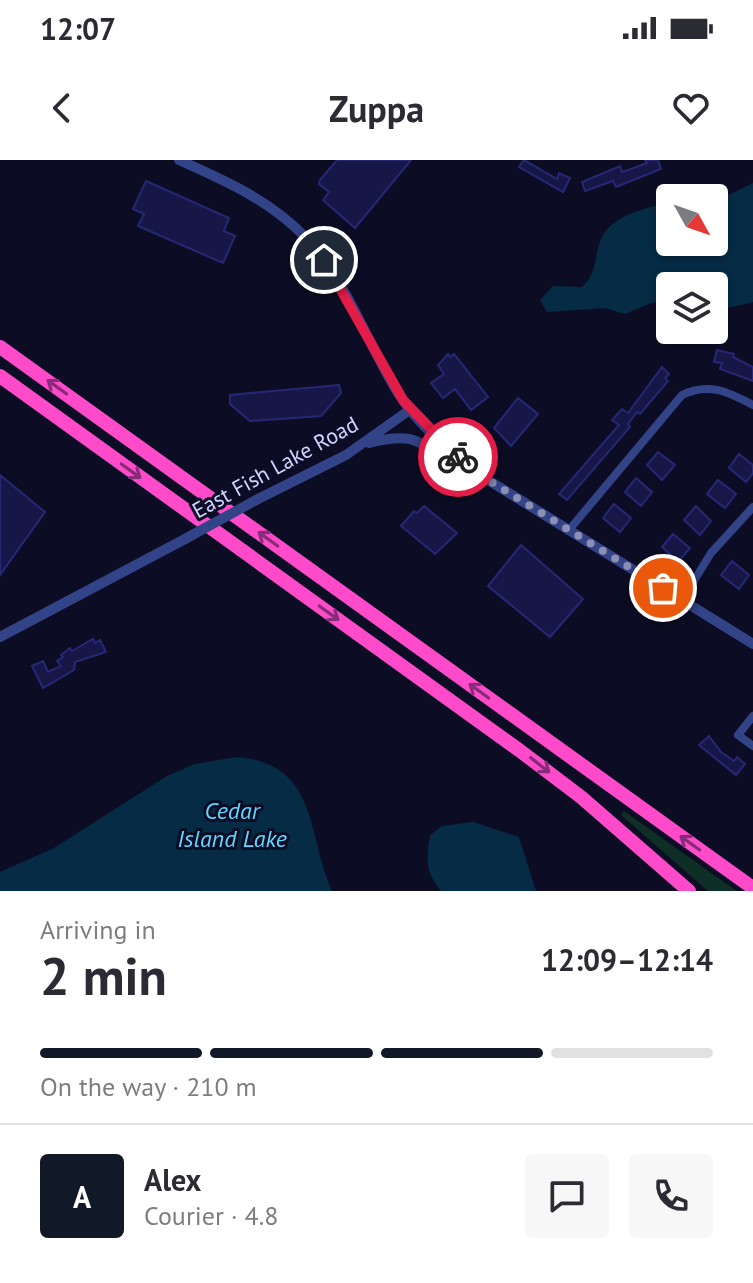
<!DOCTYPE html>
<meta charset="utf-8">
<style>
:root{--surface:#fff;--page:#f7f7f7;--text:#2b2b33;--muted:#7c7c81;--line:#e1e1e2;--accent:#111827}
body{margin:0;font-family:"PT Sans",sans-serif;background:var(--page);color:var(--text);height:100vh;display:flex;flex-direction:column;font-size:30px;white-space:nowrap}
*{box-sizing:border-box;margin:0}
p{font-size:26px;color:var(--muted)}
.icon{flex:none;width:44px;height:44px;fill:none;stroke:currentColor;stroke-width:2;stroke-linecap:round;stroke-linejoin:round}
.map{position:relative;height:731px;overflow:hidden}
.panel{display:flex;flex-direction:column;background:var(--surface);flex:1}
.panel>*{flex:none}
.needle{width:52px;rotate:130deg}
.controls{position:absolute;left:656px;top:24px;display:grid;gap:16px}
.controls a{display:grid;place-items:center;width:72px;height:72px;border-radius:8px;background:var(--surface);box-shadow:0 2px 6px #0004;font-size:40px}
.pin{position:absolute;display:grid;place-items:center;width:68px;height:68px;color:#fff;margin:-34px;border:4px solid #fff;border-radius:50%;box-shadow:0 2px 8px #0007}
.courier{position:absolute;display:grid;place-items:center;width:80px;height:80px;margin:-40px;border:6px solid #e11d48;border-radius:50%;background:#fff;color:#222;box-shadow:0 2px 10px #0007}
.overview em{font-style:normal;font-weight:600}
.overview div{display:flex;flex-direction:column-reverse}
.overview{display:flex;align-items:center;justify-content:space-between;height:136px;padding:0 40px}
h1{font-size:52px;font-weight:600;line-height:60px}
.bar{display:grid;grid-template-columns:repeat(4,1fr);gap:12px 8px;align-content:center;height:96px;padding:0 40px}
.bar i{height:10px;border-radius:6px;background:var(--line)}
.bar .active{background:var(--accent)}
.bar p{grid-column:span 4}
.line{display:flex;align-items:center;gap:20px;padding:0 40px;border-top:2px solid var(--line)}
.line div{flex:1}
.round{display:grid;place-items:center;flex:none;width:84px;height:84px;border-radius:8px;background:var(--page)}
.status{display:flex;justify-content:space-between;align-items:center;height:56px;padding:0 40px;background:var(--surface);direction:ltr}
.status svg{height:22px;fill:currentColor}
header{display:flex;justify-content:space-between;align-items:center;height:104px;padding:0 40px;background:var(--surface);font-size:36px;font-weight:600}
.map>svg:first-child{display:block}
.green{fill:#0e2f26}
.water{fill:#052b45}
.building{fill:#161747;stroke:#262876;stroke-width:2}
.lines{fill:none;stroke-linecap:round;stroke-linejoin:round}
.minor{stroke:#324388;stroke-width:8}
.tertiary{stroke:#324388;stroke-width:10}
.motorway{stroke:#ff4aca;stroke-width:14}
.tertiary-bridge{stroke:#324388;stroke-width:10}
.oneway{stroke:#862c78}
.done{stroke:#8b8fb3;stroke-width:8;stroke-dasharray:0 14.4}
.route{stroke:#e11d48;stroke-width:10}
.labels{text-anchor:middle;stroke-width:6;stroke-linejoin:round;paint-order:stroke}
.street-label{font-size:22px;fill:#cfd5ff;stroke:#0c0d25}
.water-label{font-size:24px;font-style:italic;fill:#5dd9ff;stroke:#0c0d25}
</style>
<div class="status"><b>12:07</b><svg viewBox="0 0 49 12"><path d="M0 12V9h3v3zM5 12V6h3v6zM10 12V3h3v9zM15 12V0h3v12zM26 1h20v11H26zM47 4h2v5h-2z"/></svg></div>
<header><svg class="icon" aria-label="back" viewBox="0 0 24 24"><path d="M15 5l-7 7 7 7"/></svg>Zuppa<svg class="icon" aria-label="heart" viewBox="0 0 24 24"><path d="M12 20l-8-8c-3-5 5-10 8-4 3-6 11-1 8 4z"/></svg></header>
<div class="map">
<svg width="753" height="731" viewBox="0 0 753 731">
<rect width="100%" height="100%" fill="#0c0d25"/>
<path class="green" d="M 624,651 L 721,720 L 737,731 L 708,731 L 621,655 Z"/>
<path class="water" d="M 753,23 L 753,142 L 714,151 L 714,126 L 670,126 L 670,141 L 651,143 L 625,154 L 605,148 L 547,152 L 540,140 L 553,126 L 582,127 C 599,112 593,93 603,75 C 614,56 649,46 670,43 L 670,82 L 714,82 L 714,42 Z
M 237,597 C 319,604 307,675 332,731 L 0,731 L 0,712 L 54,688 L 167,616 L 195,604 Z
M 473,662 L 519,677 L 536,731 L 441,731 C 425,711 426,700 430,675 L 442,666 Z"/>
<path class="building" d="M 337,0 L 411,0 L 355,68 L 323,40 L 329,32 L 319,24 L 320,20 Z
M 524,0 L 557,19 L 559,13 L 570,18 L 563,32 L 519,7 Z
M 645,0 L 658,0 L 661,9 L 616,27 L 613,21 L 585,31 L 582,22 L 620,6 L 622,12 L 631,9 L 647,3 Z
M 146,21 L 229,58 L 224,71 L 235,76 L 223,103 L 138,66 L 144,54 L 133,49 Z
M 717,190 L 734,194 L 733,197 L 753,207 L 753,221 L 720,209 L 722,203 L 714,202 Z
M 448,194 L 450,197 L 454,194 L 488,237 L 471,250 L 455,229 L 443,238 L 431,223 L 444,214 L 438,205 Z
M 662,207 L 669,214 L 665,218 L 668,221 L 640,254 L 637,252 L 628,264 L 630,267 L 567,340 L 559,334 L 619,265 L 612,260 L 622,249 L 628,253 Z
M 339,225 L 341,233 L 321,256 L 250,261 L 230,244 L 230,235 Z
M 518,238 L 538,254 L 511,286 L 494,268 Z
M 658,292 L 675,305 L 662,320 L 647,305 Z
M 739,294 L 753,305 L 753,313 L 746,322 L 729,308 Z
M 0,315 L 45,352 L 0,415 Z
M 636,318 L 652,332 L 641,346 L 625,332 Z
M 718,320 L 736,334 L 725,348 L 707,334 Z
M 614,344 L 631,358 L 620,372 L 603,358 Z
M 424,346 L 457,373 L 435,394 L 401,366 L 414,351 L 417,353 Z
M 696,346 L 711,361 L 700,375 L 684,360 Z
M 673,374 L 690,388 L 678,402 L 662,387 Z
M 521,385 L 583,439 L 550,477 L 488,426 Z
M 732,401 L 749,415 L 739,429 L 721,415 Z
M 93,479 L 95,483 L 100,480 L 106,492 L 75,502 L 74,510 L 43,528 L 32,506 L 43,501 L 48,512 L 61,506 L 57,501 L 63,497 L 61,495 L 70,488 L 72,491 Z
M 709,576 L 721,592 L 734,601 L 737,597 L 745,604 L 736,615 L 699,585 Z"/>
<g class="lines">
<path class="minor" d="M 569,370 L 682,235 C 709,222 728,232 753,245
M 682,440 L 711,393 L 753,347
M 753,556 L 738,575 L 753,586"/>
<path class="tertiary" d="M 179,0 C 226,21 272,41 308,80 C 348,124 367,183 398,233 C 419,266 450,291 480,315 L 753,484
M 369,283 C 425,268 422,291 467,310
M 258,339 L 346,295 L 411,249
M 0,477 L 185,379"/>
<path class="motorway" d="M 0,187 L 753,728
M 0,216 L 519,590 L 581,637 L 689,731"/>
<path class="tertiary-bridge" d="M 185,379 L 258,339"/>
</g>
<defs><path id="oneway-shaft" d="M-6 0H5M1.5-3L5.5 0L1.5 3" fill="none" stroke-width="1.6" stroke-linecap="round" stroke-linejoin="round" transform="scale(2)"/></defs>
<g class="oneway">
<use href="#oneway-shaft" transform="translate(57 227) rotate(-144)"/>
<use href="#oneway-shaft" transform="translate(131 311) rotate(36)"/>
<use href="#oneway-shaft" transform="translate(268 379) rotate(-144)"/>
<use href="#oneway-shaft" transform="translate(329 453) rotate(36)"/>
<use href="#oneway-shaft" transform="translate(479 531) rotate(-144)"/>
<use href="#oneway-shaft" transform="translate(540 605) rotate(38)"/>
<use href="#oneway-shaft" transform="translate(690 683) rotate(-144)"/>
</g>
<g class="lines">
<path class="done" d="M 458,297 L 480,315 L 663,428"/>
<path class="route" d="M 324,100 L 403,240 L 458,297"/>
</g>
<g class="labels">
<g class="street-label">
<text transform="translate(275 307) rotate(-29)" y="8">East Fish Lake Road</text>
</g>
<g class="water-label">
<text x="232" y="659">Cedar<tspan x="232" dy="28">Island Lake</tspan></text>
</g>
</g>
</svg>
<div class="controls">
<a><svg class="needle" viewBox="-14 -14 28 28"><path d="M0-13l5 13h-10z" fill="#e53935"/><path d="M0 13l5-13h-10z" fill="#7c7c81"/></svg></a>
<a><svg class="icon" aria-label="layers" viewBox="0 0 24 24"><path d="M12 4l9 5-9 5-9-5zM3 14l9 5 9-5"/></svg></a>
</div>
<div class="pin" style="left:663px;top:428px;background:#ea580c"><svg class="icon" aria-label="bag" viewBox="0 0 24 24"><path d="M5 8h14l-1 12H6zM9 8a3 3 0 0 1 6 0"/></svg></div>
<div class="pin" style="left:324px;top:100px;background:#1f2937"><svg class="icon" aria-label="home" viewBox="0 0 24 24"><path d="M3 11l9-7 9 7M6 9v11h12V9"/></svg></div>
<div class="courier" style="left:458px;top:297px"><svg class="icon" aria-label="bike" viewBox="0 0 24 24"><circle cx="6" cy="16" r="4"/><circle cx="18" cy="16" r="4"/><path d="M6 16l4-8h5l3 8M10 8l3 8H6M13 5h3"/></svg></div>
</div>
<section class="panel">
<div class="overview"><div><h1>2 min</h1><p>Arriving in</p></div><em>12:09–12:14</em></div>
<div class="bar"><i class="active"></i><i class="active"></i><i class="active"></i><i></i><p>On the way · 210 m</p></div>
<div class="line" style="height:144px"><b class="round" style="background:var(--accent);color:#fff">A</b><div><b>Alex</b><p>Courier · 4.8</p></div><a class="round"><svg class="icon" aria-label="chat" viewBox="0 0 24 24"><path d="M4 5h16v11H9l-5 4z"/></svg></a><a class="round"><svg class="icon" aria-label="phone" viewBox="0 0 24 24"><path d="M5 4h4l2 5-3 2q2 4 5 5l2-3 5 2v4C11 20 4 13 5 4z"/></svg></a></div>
</section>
